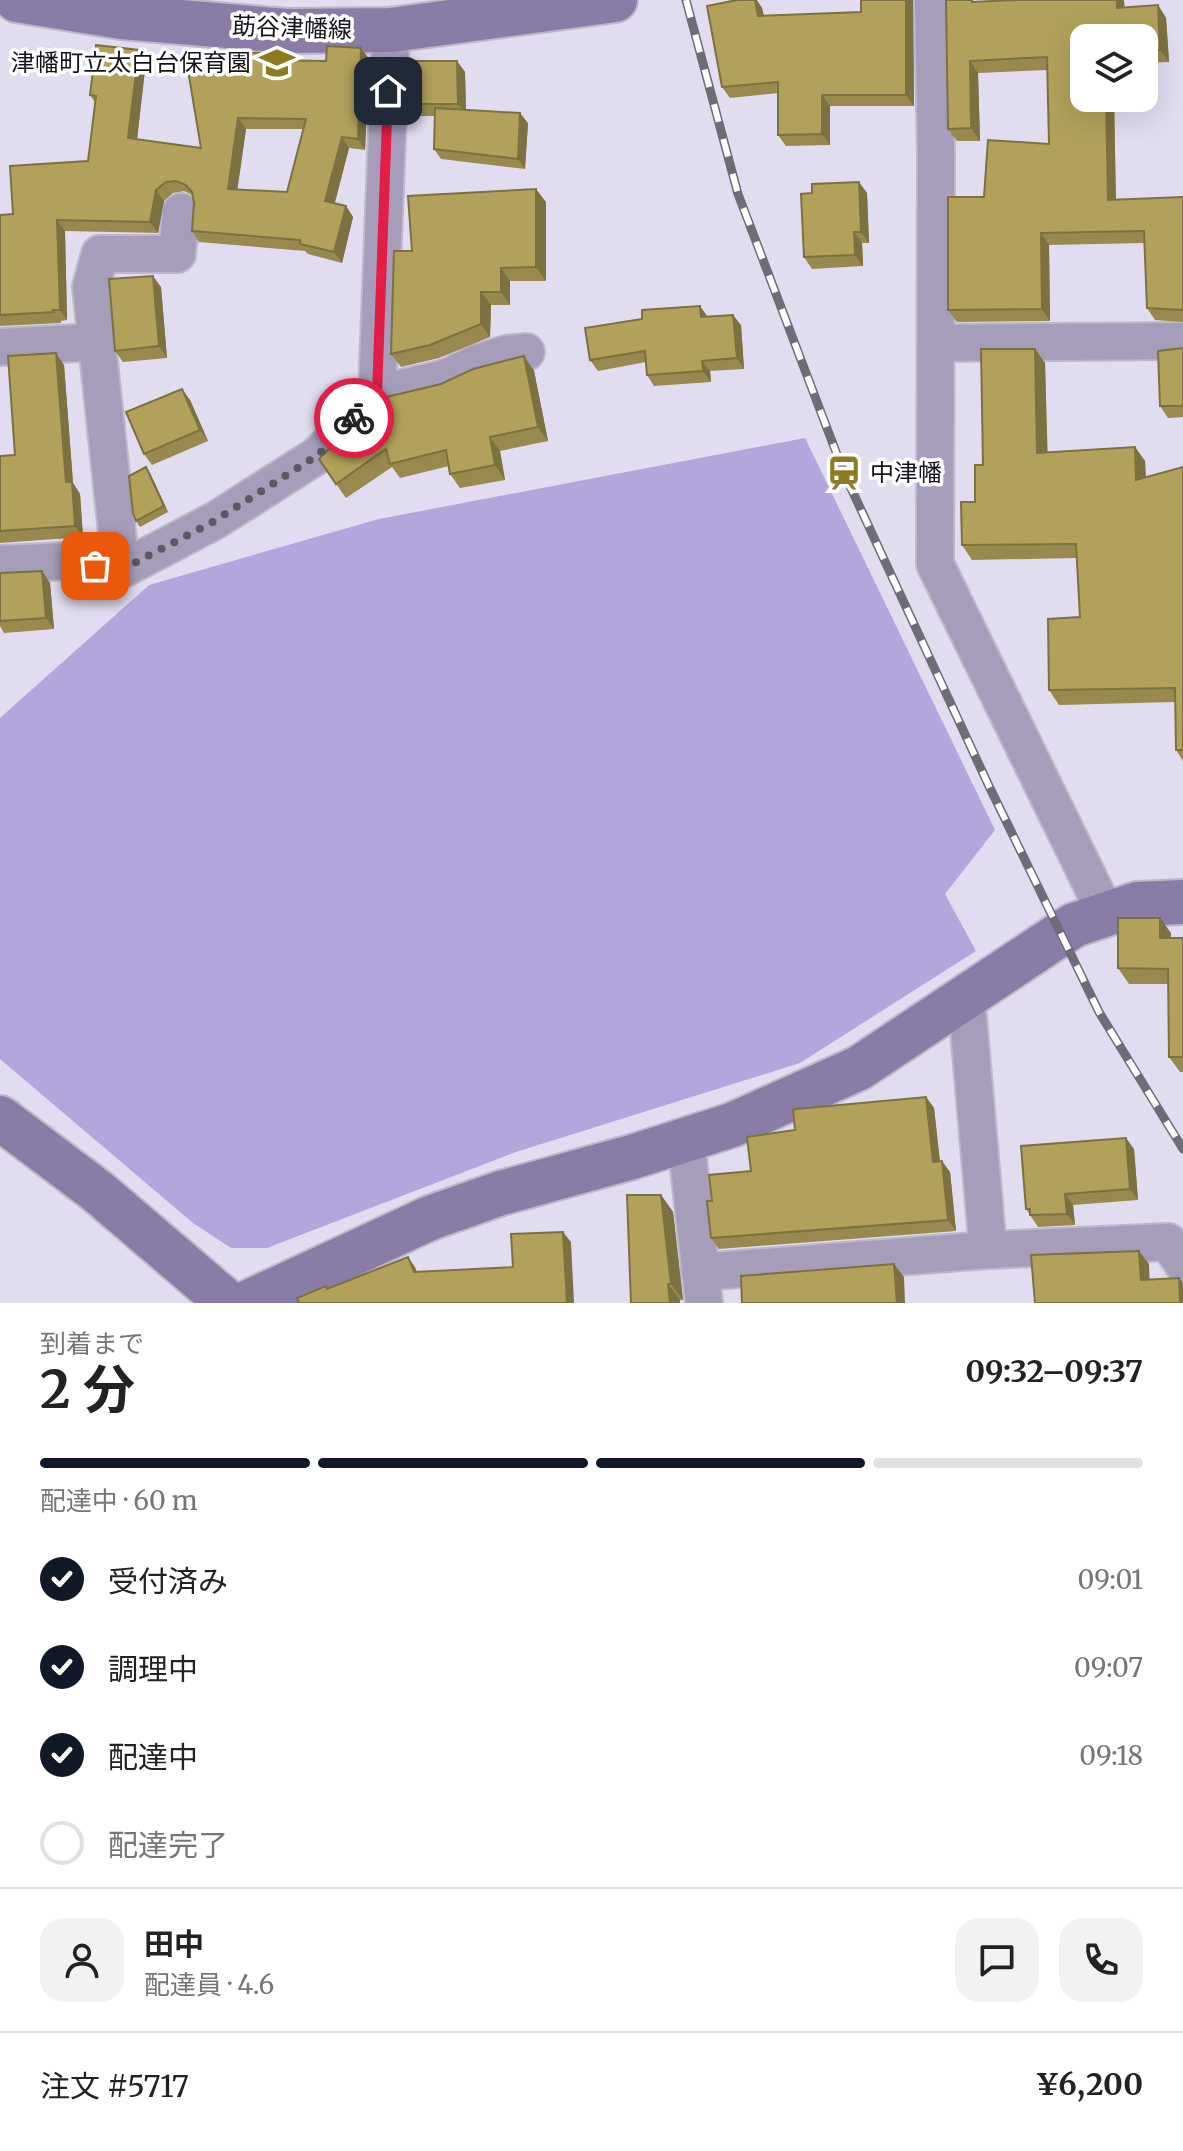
<!DOCTYPE html>
<html lang="ja">
<meta charset="utf-8">
<style>
:root{--surface:#fff;--page:#f2f2f2;--text:#222;--muted:#767676;--line:#e0e0e0;--accent:#111827}
body{margin:0;font-family:Merriweather,"Noto Sans JP",serif;background:var(--page);color:var(--text);height:100vh;display:flex;flex-direction:column;font-size:30px;white-space:nowrap}
*{box-sizing:border-box;margin:0}
p{font-size:26px;color:var(--muted)}
.icon{flex:none;width:44px;height:44px;fill:none;stroke:currentColor;stroke-width:2;stroke-linecap:round;stroke-linejoin:round}
.map{position:relative;height:1303px;overflow:hidden}
.panel{display:flex;flex-direction:column;background:var(--surface);flex:1}
.panel>*{flex:none}
.controls{position:absolute;left:1070px;top:24px;display:grid;gap:16px}
.controls a{display:grid;place-items:center;width:88px;height:88px;border-radius:16px;background:var(--surface);box-shadow:0 8px 32px #0002;font-size:40px}
.pin{position:absolute;display:grid;place-items:center;width:68px;height:68px;color:#fff;margin:-34px;border-radius:16px;box-shadow:0 4px 12px #0006}
.courier{position:absolute;display:grid;place-items:center;width:80px;height:80px;margin:-40px;border:6px solid #e11d48;border-radius:50%;background:#fff;color:#222;box-shadow:0 2px 10px #0007}
.head em{font-style:normal;font-weight:700}
.head div{display:flex;flex-direction:column-reverse}
.head{display:flex;align-items:center;justify-content:space-between;height:136px;padding:0 40px}
h1{font-size:52px;font-weight:700;line-height:60px}
.bar{display:grid;grid-template-columns:repeat(4,1fr);gap:12px 8px;align-content:center;height:96px;padding:0 40px}
.bar i{height:10px;border-radius:6px;background:var(--line)}
.bar .on{background:var(--accent)}
.bar p{grid-column:span 4}
.line{display:flex;align-items:center;gap:20px;padding:0 40px;border-top:2px solid var(--line)}
.line div{flex:1}
.round{display:grid;place-items:center;flex:none;width:84px;height:84px;border-radius:24px;background:var(--page)}
ol{padding:0 40px;list-style:none}
li{display:flex;align-items:center;gap:24px;height:88px}
li p{margin-inline-start:auto}
li .icon{padding:8px;border-radius:50%;background:var(--accent);color:#fff;stroke-width:4}
li:last-child{color:var(--muted)}
li i{width:44px;height:44px;border:4px solid var(--line);border-radius:50%}
.map>svg:first-child{display:block}
.green{fill:#b5a5dd}
.lines{fill:none;stroke-linecap:round;stroke-linejoin:round}
.street-casing{stroke:#bcb8c9;stroke-width:40}
.secondary-casing{stroke:#bcb8c9;stroke-width:48}
.street{stroke:#a59dba;stroke-width:36}
.secondary{stroke:#897ca6;stroke-width:44}
.rail-casing{stroke:#6f6c79;stroke-width:9}
.rail{stroke:#fff;stroke-width:6;stroke-dasharray:18;stroke-linecap:butt}
.wall{fill:#988a4e;fill-rule:evenodd}
.shaded-wall{fill:#7c7140}
.building{fill:#b1a15b;stroke:#7c7140;stroke-width:2;fill-rule:evenodd}
.done{stroke:#5c5964;stroke-width:8;stroke-dasharray:0 14.4}
.route{stroke:#e11d48;stroke-width:10}
.labels{text-anchor:middle;stroke-width:7;stroke-linejoin:round;paint-order:stroke}
.street-label{font-size:24px;fill:#141219;stroke:#fff}
.poi-label{font-size:24px;fill:#141219;stroke:#fff;text-anchor:end}
</style>
<div class="map">
<svg width="1183" height="1303" viewBox="0 0 1183 1303">
<rect width="100%" height="100%" fill="#e1dcf0"/>
<path class="green" d="M 805,438 L 995,830 L 945,894 L 976,951 L 800,1063 L 516,1152 L 267,1248 L 231,1248 L 193,1223 L 0,1059 L 0,718 L 149,585 L 379,519 Z"/>
<g class="lines">
<g class="street-casing">
<path id="street" d="M 933,0 L 936,154 L 935,564 L 1106,914
M 936,343 L 1183,341
M 0,347 L 97,342
M 377,394 L 446,378 L 475,364 L 506,354 L 526,352
M 0,564 L 68,561 L 121,570 L 216,520 L 318,455 L 377,394 L 391,30
M 121,570 L 91,287 L 100,254 L 177,254 L 181,212
M 966,995 L 988,1250
M 686,1140 L 704,1303
M 700,1272 L 988,1250 L 1168,1242 L 1183,1264"/>
</g>
<g class="secondary-casing">
<path id="secondary" d="M 17,0 L 122,17 L 286,31 L 391,30 L 615,0
M 0,1118 L 97,1191 L 228,1303
M 247,1303 L 430,1218 L 501,1193 L 632,1157 L 732,1125 L 859,1068 L 1074,925 L 1137,904 L 1183,902"/>
</g>
<use href="#street" class="street"/>
<use href="#secondary" class="secondary"/>
<g class="rail-casing">
<path id="rail" d="M 686,0 L 738,194 L 844,473 L 988,784 L 1099,1012 L 1183,1149"/>
</g>
<use href="#rail" class="rail"/>
</g>
<path class="wall" d="M 861,0 L 913,0 L 914,106 L 830,106 L 830,145 L 786,146 L 778,135 L 778,93 L 730,98 L 722,87 L 762,8 L 764,16 L 861,12 Z
M 980,0 L 980,2 L 1125,7 L 1158,5 L 1166,18 L 1169,62 L 1144,63 L 1144,38 L 1084,38 L 1084,98 L 1114,98 L 1116,200 L 1183,197 L 1183,322 L 1155,320 L 1147,308 L 1145,243 L 1049,245 L 1050,321 L 957,322 L 948,310 L 984,197 L 1049,144 L 1047,70 L 978,73 L 980,141 L 957,141 L 948,129 Z
M 361,48 L 369,59 L 365,150 L 349,148 L 335,203 L 346,206 L 353,217 L 342,263 L 308,254 L 305,251 L 199,242 L 192,231 L 194,203 L 193,195 L 184,191 L 173,193 L 164,201 L 158,233 L 65,231 L 67,320 L 61,321 L 61,323 L 0,326 L 0,215 L 13,214 L 88,161 L 95,102 L 90,95 L 139,50 L 146,61 L 137,139 L 201,148 L 265,53 L 270,60 L 326,61 ZM 246,129 L 303,129 L 287,192 L 237,189 Z
M 457,61 L 465,72 L 466,110 L 528,123 L 525,169 L 441,159 L 434,149 L 434,116 L 409,116 L 401,104 Z
M 867,193 L 869,243 L 862,243 L 863,266 L 812,269 L 804,257 Z
M 546,202 L 546,281 L 510,281 L 510,305 L 491,305 L 490,337 L 439,358 L 401,367 L 391,354 L 412,251 Z
M 161,287 L 167,358 L 123,362 L 115,351 Z
M 707,317 L 741,325 L 744,369 L 710,371 L 711,382 L 654,386 L 647,375 L 646,362 L 598,371 L 590,360 Z
M 1183,348 L 1183,417 L 1168,418 L 1160,406 Z
M 1035,349 L 1045,363 L 1047,452 L 1135,447 L 1145,461 L 1146,477 L 1183,467 L 1183,761 L 1176,750 L 1175,702 L 1059,705 L 1049,690 L 1080,617 L 1077,558 L 972,560 L 962,545 L 975,502 L 983,465 Z
M 524,356 L 534,371 L 548,441 L 500,451 L 505,480 L 460,488 L 450,474 L 449,466 L 400,478 L 392,467 L 346,498 L 336,484 L 441,384 Z
M 64,365 L 73,483 L 80,494 L 83,537 L 0,543 L 0,456 L 15,455 Z
M 190,400 L 208,441 L 152,465 L 144,454 Z
M 150,473 L 168,512 L 140,527 L 136,521 Z
M 0,573 L 50,583 L 54,629 L 4,633 L 0,626 Z
M 1171,933 L 1171,938 L 1183,938 L 1183,1072 L 1180,1072 L 1169,1057 L 1168,984 L 1129,984 L 1118,968 Z
M 926,1097 L 934,1108 L 940,1161 L 950,1172 L 956,1231 L 719,1249 L 711,1238 L 751,1171 L 795,1130 Z
M 1134,1149 L 1138,1200 L 1073,1205 L 1075,1225 L 1038,1227 L 1026,1209 Z
M 661,1195 L 673,1212 L 683,1300 L 631,1303 Z"/>
<path class="shaded-wall" d="M 755,0 L 757,0 L 762,8 L 766,27 L 758,16 Z
M 906,0 L 913,0 L 914,106 L 906,95 Z
M 1117,0 L 1124,0 L 1126,20 L 1117,8 Z
M 1158,5 L 1166,18 L 1169,62 L 1160,50 Z
M 361,48 L 369,59 L 365,150 L 358,139 Z
M 139,50 L 146,61 L 136,148 L 128,138 Z
M 457,61 L 465,72 L 466,115 L 458,104 Z
M 970,61 L 978,73 L 980,141 L 971,128 Z
M 822,95 L 830,106 L 830,145 L 822,134 Z
M 1106,98 L 1114,98 L 1116,212 L 1108,200 Z
M 520,113 L 528,123 L 525,169 L 518,159 Z
M 238,118 L 246,129 L 236,200 L 228,189 Z
M 342,137 L 349,148 L 332,212 L 325,201 Z
M 859,182 L 867,193 L 869,243 L 861,232 Z
M 536,189 L 546,202 L 546,281 L 536,267 Z
M 156,190 L 164,201 L 158,233 L 150,222 Z
M 346,206 L 353,217 L 342,263 L 334,252 Z
M 57,220 L 65,231 L 67,320 L 60,310 Z
M 854,232 L 862,243 L 863,266 L 855,255 Z
M 1041,233 L 1049,245 L 1050,321 L 1042,309 Z
M 501,268 L 510,281 L 510,305 L 501,292 Z
M 153,276 L 161,287 L 167,358 L 159,346 Z
M 481,292 L 491,305 L 490,337 L 481,324 Z
M 700,306 L 707,316 L 701,317 Z
M 733,315 L 741,325 L 744,369 L 737,358 Z
M 1035,349 L 1045,363 L 1048,467 L 1037,453 Z
M 56,353 L 64,365 L 73,483 L 80,494 L 83,537 L 75,526 L 66,482 Z
M 524,356 L 534,371 L 548,441 L 538,427 Z
M 702,361 L 710,371 L 711,382 L 703,371 Z
M 182,389 L 190,400 L 208,441 L 200,430 Z
M 490,437 L 500,451 L 505,480 L 495,465 Z
M 1135,447 L 1145,461 L 1146,494 L 1136,480 Z
M 146,467 L 150,473 L 168,512 L 164,506 Z
M 42,571 L 50,583 L 54,629 L 46,618 Z
M 1160,918 L 1171,933 L 1171,954 L 1160,938 Z
M 926,1097 L 934,1108 L 941,1173 L 933,1162 Z
M 1126,1138 L 1134,1149 L 1138,1200 L 1130,1189 Z
M 942,1161 L 950,1172 L 956,1231 L 948,1220 Z
M 1065,1194 L 1073,1205 L 1075,1225 L 1067,1214 Z
M 661,1195 L 673,1212 L 683,1300 L 671,1284 Z
M 563,1232 L 571,1242 L 574,1303 L 567,1303 Z
M 1139,1251 L 1149,1264 L 1150,1294 L 1141,1280 Z
M 408,1257 L 415,1267 L 421,1283 L 414,1272 Z
M 894,1264 L 904,1277 L 905,1303 L 897,1303 Z
M 1179,1278 L 1183,1283 L 1183,1303 L 1180,1303 Z
M 668,1284 L 680,1300 L 680,1303 L 670,1303 Z"/>
<path class="building" d="M 737,0 L 755,0 L 758,16 L 861,12 L 861,0 L 906,0 L 906,95 L 822,95 L 822,134 L 778,135 L 778,82 L 722,87 L 707,6 Z
M 946,0 L 972,0 L 972,2 L 1013,0 L 1117,0 L 1117,8 L 1158,5 L 1160,50 L 1144,50 L 1144,38 L 1084,38 L 1084,98 L 1106,98 L 1108,200 L 1183,197 L 1183,310 L 1147,308 L 1144,231 L 1041,233 L 1042,309 L 948,310 L 948,197 L 984,197 L 988,140 L 1049,144 L 1047,57 L 970,61 L 971,128 L 948,129 Z
M 96,45 L 139,50 L 128,138 L 201,148 L 185,52 L 265,53 L 265,60 L 326,61 L 327,46 L 361,48 L 358,139 L 342,137 L 325,201 L 346,206 L 334,252 L 300,244 L 300,240 L 192,231 L 194,203 L 192,192 L 186,185 L 176,181 L 166,182 L 156,190 L 150,222 L 57,220 L 60,310 L 53,310 L 54,312 L 0,315 L 0,215 L 13,214 L 10,166 L 88,161 L 96,96 L 90,95 ZM 238,118 L 306,119 L 287,192 L 228,189 Z
M 402,61 L 457,61 L 458,104 L 401,104 Z
M 435,108 L 520,113 L 518,159 L 434,149 Z
M 859,182 L 861,232 L 854,232 L 855,255 L 804,257 L 801,194 L 812,193 L 812,184 Z
M 536,189 L 536,267 L 501,268 L 501,292 L 481,292 L 481,324 L 430,345 L 391,354 L 394,251 L 412,251 L 408,196 Z
M 153,276 L 159,346 L 115,351 L 109,279 Z
M 700,306 L 701,317 L 733,315 L 737,358 L 702,361 L 703,371 L 647,375 L 645,351 L 590,360 L 585,328 L 642,319 L 642,310 Z
M 1183,348 L 1183,406 L 1160,406 L 1158,351 Z
M 981,349 L 1035,349 L 1037,453 L 1135,447 L 1136,480 L 1183,467 L 1183,750 L 1176,750 L 1175,688 L 1049,690 L 1048,619 L 1080,617 L 1076,544 L 962,545 L 961,502 L 975,502 L 975,465 L 983,465 Z
M 56,353 L 66,482 L 72,482 L 75,526 L 0,531 L 0,456 L 15,455 L 8,356 Z
M 524,356 L 538,427 L 490,437 L 495,465 L 450,474 L 446,450 L 390,464 L 386,449 L 336,484 L 319,459 L 352,425 L 377,408 L 375,401 L 378,399 L 441,384 L 473,369 Z
M 182,389 L 200,430 L 144,454 L 126,412 Z
M 146,467 L 164,506 L 136,521 L 133,513 L 129,476 Z
M 42,571 L 46,618 L 0,621 L 0,573 Z
M 1118,918 L 1160,918 L 1160,938 L 1183,938 L 1183,1057 L 1169,1057 L 1168,969 L 1118,968 Z
M 926,1097 L 933,1162 L 942,1161 L 948,1220 L 711,1238 L 707,1201 L 712,1201 L 709,1175 L 751,1171 L 747,1137 L 795,1130 L 793,1110 L 796,1109 Z
M 1126,1138 L 1130,1189 L 1065,1194 L 1067,1214 L 1030,1215 L 1030,1209 L 1026,1209 L 1021,1146 Z
M 627,1195 L 661,1195 L 671,1284 L 668,1284 L 670,1303 L 631,1303 Z
M 563,1232 L 567,1303 L 299,1303 L 297,1298 L 326,1286 L 327,1289 L 408,1257 L 414,1272 L 513,1267 L 511,1234 Z
M 1139,1251 L 1141,1280 L 1179,1278 L 1180,1303 L 1035,1303 L 1031,1255 Z
M 894,1264 L 897,1303 L 742,1303 L 741,1276 Z"/>
<g class="lines">
<path class="done" d="M 95,566 L 121,570 L 211,523 L 318,455 L 354,418"/>
<path class="route" d="M 354,418 L 377,394 L 388,91"/>
</g>
<defs>
<g id="school-bare" transform="scale(2.76)"><path d="M0-5L7-2L0 1L-7-2ZM-4 1L0 2.5L4 1V4Q0 6-4 4Z" fill="#8e7b21" stroke="#fff" stroke-width="2.5" paint-order="stroke"/></g>
<g id="station-bare" transform="scale(2.76)"><path d="M-3-6H3Q5-6 5-4V2Q5 4 3 4L4.5 6H3L1.5 4h-3L-3 6H-4.5L-3 4Q-5 4-5 2V-4Q-5-6-3-6ZM-3.5-4v3h7v-3ZM-3.5 1v1.5H-2V1ZM2 1v1.5H3.5V1Z" fill="#8e7b21" stroke="#fff" stroke-width="2.5" paint-order="stroke"/></g>
</defs>
<g fill-rule="evenodd">
<use href="#school-bare" x="277" y="63"/>
<use href="#station-bare" x="844" y="473"/>
</g>
<g class="labels">
<g class="street-label">
<text transform="translate(292 28) rotate(2)" y="8">莇谷津幡線</text>
</g>
<g class="poi-label">
<text x="251" y="71">津幡町立太白台保育園</text>
<text x="870" y="481" text-anchor="start">中津幡</text>
</g>
</g>
</svg>
<div class="controls">
<a><svg class="icon" aria-label="layers" viewBox="0 0 24 24"><path d="M12 4l9 5-9 5-9-5zM3 14l9 5 9-5"/></svg></a>
</div>
<div class="pin" style="left:95px;top:566px;background:#ea580c"><svg class="icon" aria-label="bag" viewBox="0 0 24 24"><path d="M5 8h14l-1 12H6zM9 8a3 3 0 0 1 6 0"/></svg></div>
<div class="pin" style="left:388px;top:91px;background:#1f2937"><svg class="icon" aria-label="home" viewBox="0 0 24 24"><path d="M3 11l9-7 9 7M6 9v11h12V9"/></svg></div>
<div class="courier" style="left:354px;top:418px"><svg class="icon" aria-label="bike" viewBox="0 0 24 24"><circle cx="6" cy="16" r="4"/><circle cx="18" cy="16" r="4"/><path d="M6 16l4-8h5l3 8M10 8l3 8H6M13 5h3"/></svg></div>
</div>
<section class="panel">
<div class="head"><div><h1>2 分</h1><p>到着まで</p></div><em>09:32–09:37</em></div>
<div class="bar"><i class="on"></i><i class="on"></i><i class="on"></i><i></i><p>配達中 · 60 m</p></div>
<ol>
<li><svg class="icon" aria-label="check" viewBox="0 0 24 24"><path d="M5 12l5 5 9-10"/></svg>受付済み<p>09:01</p></li>
<li><svg class="icon" aria-label="check" viewBox="0 0 24 24"><path d="M5 12l5 5 9-10"/></svg>調理中<p>09:07</p></li>
<li><svg class="icon" aria-label="check" viewBox="0 0 24 24"><path d="M5 12l5 5 9-10"/></svg>配達中<p>09:18</p></li>
<li><i></i>配達完了</li>
</ol>
<div class="line" style="height:144px"><a class="round"><svg class="icon" aria-label="person" viewBox="0 0 24 24"><circle cx="12" cy="8" r="4"/><path d="M4 21q1-7 8-7t8 7"/></svg></a><div><b>田中</b><p>配達員 · 4.6</p></div><a class="round"><svg class="icon" aria-label="chat" viewBox="0 0 24 24"><path d="M4 5h16v11H9l-5 4z"/></svg></a><a class="round"><svg class="icon" aria-label="phone" viewBox="0 0 24 24"><path d="M5 4h4l2 5-3 2q2 4 5 5l2-3 5 2v4C11 20 4 13 5 4z"/></svg></a></div>
<div class="line" style="height:104px"><div>注文 #5717</div><b>¥6,200</b></div>
</section>
